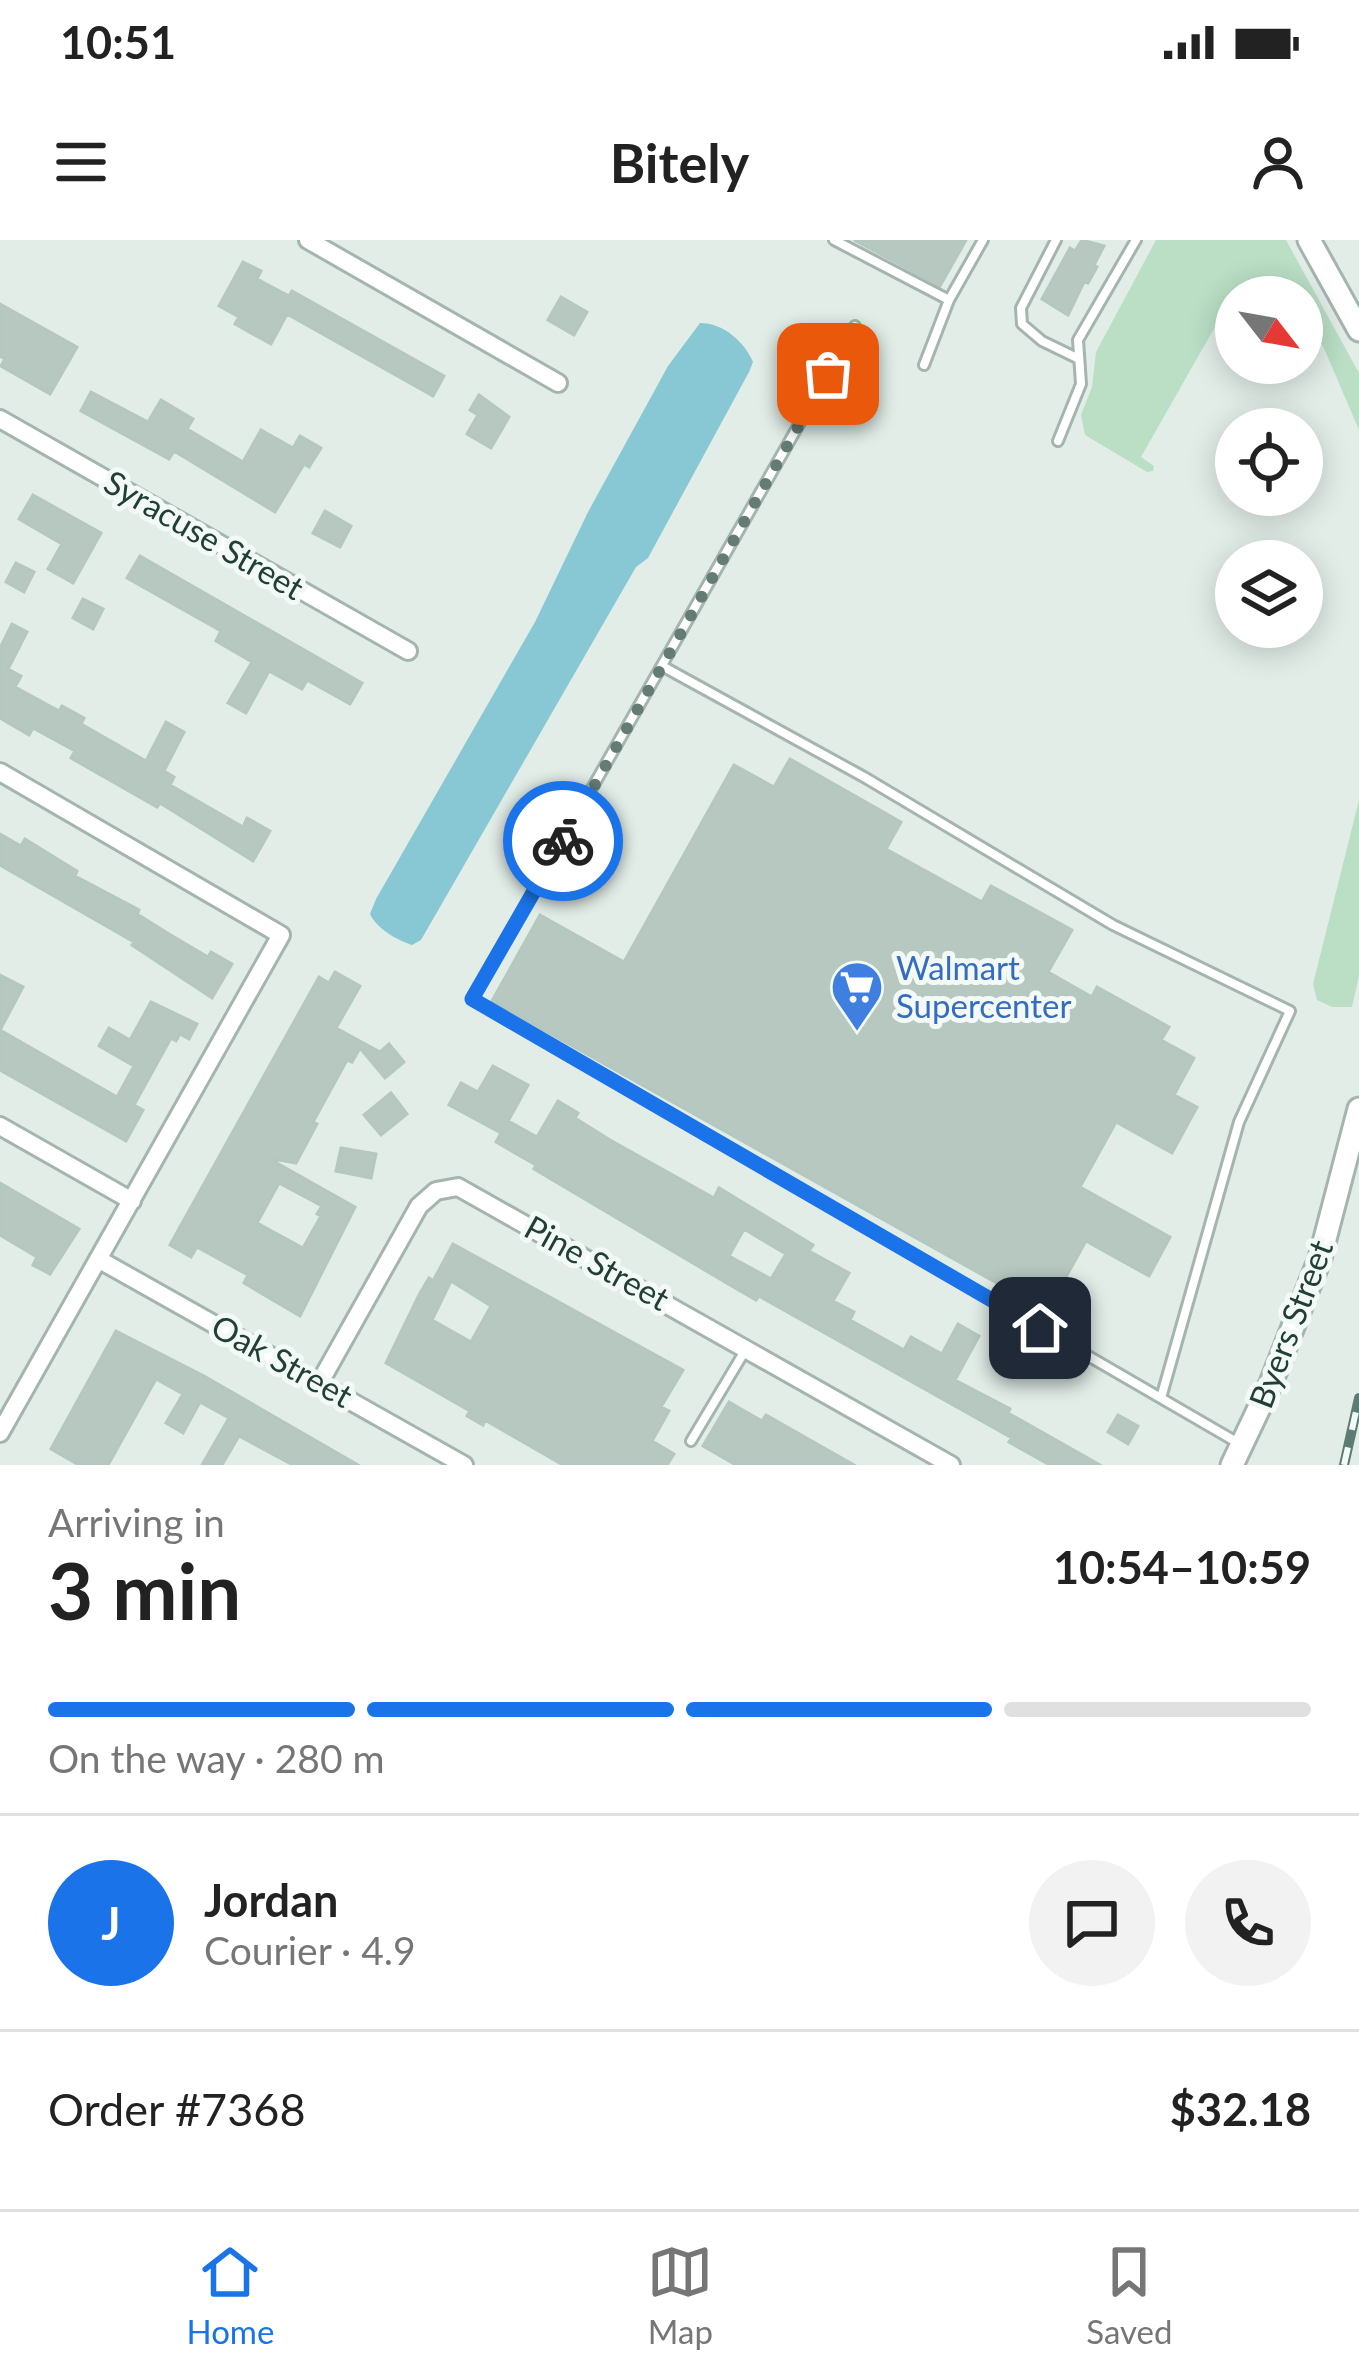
<!DOCTYPE html>
<meta charset="utf-8">
<style>
:root{--surface:#fff;--page:#f2f2f2;--text:#222;--muted:#767676;--line:#e0e0e0;--accent:#1a73e8}
body{margin:0;font-family:Lato,sans-serif;background:var(--page);color:var(--text);height:100vh;display:flex;flex-direction:column;font-size:45px;white-space:nowrap}
*{box-sizing:border-box;margin:0}
p{font-size:39px;color:var(--muted)}
.icon{flex:none;width:66px;height:66px;fill:none;stroke:currentColor;stroke-width:2;stroke-linecap:round;stroke-linejoin:round}
.map{position:relative;height:1225px;overflow:hidden}
.side{display:flex;flex-direction:column;background:var(--surface);flex:1}
.side>*{flex:none}
.needle{width:78px;rotate:121deg}
.controls{position:absolute;left:1215px;top:36px;display:grid;gap:24px}
.controls a{display:grid;place-items:center;width:108px;height:108px;border-radius:50%;background:var(--surface);box-shadow:0 6px 30px #0003;font-size:60px}
.pin{position:absolute;display:grid;place-items:center;width:102px;height:102px;color:#fff;margin:-51px;border-radius:24px;box-shadow:0 6px 18px #0006}
.courier{position:absolute;display:grid;place-items:center;width:120px;height:120px;margin:-60px;border:9px solid #1a73e8;border-radius:50%;background:#fff;color:#222;box-shadow:0 3px 15px #0007}
.head em{font-style:normal;font-weight:700}
.head div{display:flex;flex-direction:column-reverse}
.head{display:flex;align-items:center;justify-content:space-between;height:204px;padding:0 48px}
h1{font-size:78px;font-weight:700;line-height:90px}
.bar{display:grid;grid-template-columns:repeat(4,1fr);gap:18px 12px;align-content:center;height:144px;padding:0 48px}
.bar i{height:15px;border-radius:9px;background:var(--line)}
.bar .current{background:var(--accent)}
.bar p{grid-column:span 4}
.line{display:flex;align-items:center;gap:30px;padding:0 48px;border-top:3px solid var(--line)}
.line div{flex:1}
.round{display:grid;place-items:center;flex:none;width:126px;height:126px;border-radius:63px;background:var(--page)}
.status{display:flex;justify-content:space-between;align-items:center;height:84px;padding:0 60px;background:var(--surface);direction:ltr}
.status svg{height:33px;fill:currentColor}
header{display:flex;justify-content:space-between;align-items:center;height:156px;padding:0 48px;background:var(--surface);font-size:54px;font-weight:700}
.menu{display:flex;justify-content:space-around;align-items:center;height:168px;border-top:3px solid var(--line);background:var(--surface);font-size:33px;color:var(--muted)}
.menu a{display:grid;justify-items:center;gap:6px}
.menu .current{color:var(--accent)}
.map>svg:first-child{display:block}
.green{fill:#badfc5}
.water{fill:#88c8d5}
.building{fill:#b7c8c1;stroke:#b4c7c0;stroke-width:3;fill-rule:evenodd}
.lines{fill:none;stroke-linecap:round;stroke-linejoin:round}
.service-casing{stroke:#a4b5af;stroke-width:14}
.minor-casing{stroke:#a4b5af;stroke-width:22}
.tertiary-casing{stroke:#a4b5af;stroke-width:27}
.service{stroke:#fff;stroke-width:8}
.minor{stroke:#fff;stroke-width:16}
.tertiary{stroke:#fff;stroke-width:21}
.rail-casing{stroke:#5c7b73;stroke-width:10}
.rail{stroke:#f3f9f6;stroke-width:6;stroke-dasharray:18;stroke-linecap:butt}
.done{stroke:#657c75;stroke-width:12;stroke-dasharray:0 21.6}
.route{stroke:#1a73e8;stroke-width:15}
.labels{text-anchor:middle;stroke-width:10;stroke-linejoin:round;paint-order:stroke}
.street-label{font-size:33px;fill:#213f37;stroke:#f3f9f6}
.shop-label{font-size:33px;fill:#366cbe;stroke:#f3f9f6;text-anchor:start}
</style>
<div class="status"><b>10:51</b><svg viewBox="0 0 49 12"><path d="M0 12V9h3v3zM5 12V6h3v6zM10 12V3h3v9zM15 12V0h3v12zM26 1h20v11H26zM47 4h2v5h-2z"/></svg></div>
<header><svg class="icon" aria-label="menu" viewBox="0 0 24 24"><path d="M4 6h16M4 12h16M4 18h16"/></svg>Bitely<svg class="icon" aria-label="person" viewBox="0 0 24 24"><circle cx="12" cy="8" r="4"/><path d="M4 21q1-7 8-7t8 7"/></svg></header>
<div class="map">
<svg width="1359" height="1225" viewBox="0 0 1359 1225">
<rect width="100%" height="100%" fill="#e2ede8"/>
<path class="green" d="M 1156,0 L 1286,0 L 1359,133 L 1359,190 L 1323,106 L 1302,83 L 1302,57 L 1236,57 L 1236,76 L 1224,71 L 1141,217 L 1154,226 L 1153,231 L 1147,232 L 1085,195 L 1081,175 L 1092,147 L 1096,112 Z
M 1359,560 L 1359,736 L 1352,767 L 1332,767 L 1317,760 L 1313,744 Z"/>
<path class="water" d="M 700,83 C 723,83 744,101 753,122 L 749,132 L 648,318 L 636,327 L 421,700 L 412,705 C 397,700 377,689 370,674 L 376,659 L 535,382 L 588,272 L 668,126 Z"/>
<path class="building" d="M 854,0 L 966,0 L 940,46 Z
M 1082,0 L 1104,6 L 1094,25 L 1097,27 L 1088,43 L 1084,42 L 1068,75 L 1042,59 L 1070,8 L 1075,11 Z
M 243,22 L 261,31 L 257,39 L 289,56 L 292,51 L 444,136 L 433,156 L 287,74 L 271,104 L 235,84 L 239,77 L 219,66 Z
M 561,57 L 587,72 L 574,95 L 548,80 Z
M 0,64 L 77,107 L 50,154 L 1,126 L 5,119 L 0,116 Z
M 91,152 L 148,182 L 161,160 L 193,179 L 187,189 L 243,222 L 261,190 L 293,208 L 300,196 L 321,208 L 309,227 L 304,224 L 275,272 L 174,211 L 169,219 L 81,171 Z
M 479,155 L 509,177 L 491,208 L 467,194 L 478,175 L 470,170 Z
M 33,255 L 101,293 L 73,343 L 48,329 L 62,304 L 19,279 Z
M 325,271 L 351,286 L 340,307 L 313,293 Z
M 140,316 L 362,443 L 350,464 L 307,440 L 302,449 L 269,431 L 246,473 L 228,463 L 252,422 L 216,401 L 221,391 L 127,338 Z
M 16,323 L 34,332 L 24,352 L 6,342 Z
M 83,359 L 103,369 L 93,389 L 73,378 Z
M 12,384 L 27,392 L 8,429 L 21,436 L 15,447 L 59,471 L 62,466 L 84,478 L 81,484 L 146,521 L 166,482 L 184,492 L 164,531 L 174,537 L 170,545 L 243,587 L 247,578 L 270,591 L 253,621 L 160,563 L 157,567 L 71,518 L 75,511 L 33,488 L 29,495 L 0,478 L 0,408 Z
M 790,519 L 901,582 L 886,609 L 982,662 L 991,646 L 1072,690 L 1048,732 L 1092,757 L 1097,747 L 1169,787 L 1161,800 L 1194,818 L 1174,855 L 1197,867 L 1172,913 L 1116,882 L 1080,947 L 1170,997 L 1149,1036 L 1086,1001 L 1047,1071 L 492,761 L 540,675 L 624,722 L 734,525 L 774,547 Z
M 0,594 L 21,606 L 25,599 L 77,631 L 75,636 L 139,670 L 137,674 L 169,694 L 208,717 L 211,712 L 232,724 L 212,758 L 132,705 L 134,702 L 0,625 Z
M 335,732 L 360,746 L 336,788 L 380,812 L 389,804 L 404,822 L 385,838 L 360,808 L 352,822 L 347,820 L 313,882 L 317,884 L 296,923 L 268,918 L 355,967 L 300,1076 L 244,1043 L 248,1035 L 197,1007 L 191,1017 L 170,1005 L 319,737 L 329,743 ZM 279,943 L 322,966 L 317,974 L 321,976 L 303,1008 L 257,983 Z
M 0,735 L 23,747 L 0,790 L 117,857 L 134,826 L 99,806 L 109,788 L 130,800 L 151,762 L 197,784 L 189,799 L 180,794 L 176,801 L 171,798 L 134,865 L 143,870 L 126,901 L 0,830 Z
M 493,826 L 528,845 L 502,892 L 508,881 L 537,897 L 558,861 L 578,873 L 575,878 L 610,900 L 714,958 L 719,948 L 813,1005 L 809,1011 L 849,1033 L 833,1061 L 854,1072 L 850,1080 L 904,1110 L 911,1097 L 942,1114 L 958,1084 L 979,1096 L 955,1140 L 1010,1169 L 1008,1173 L 1100,1225 L 1050,1225 L 1009,1202 L 1012,1198 L 759,1056 L 756,1060 L 730,1045 L 534,929 L 536,925 L 496,902 L 501,893 L 449,865 L 461,843 L 478,852 ZM 744,989 L 786,1014 L 771,1039 L 729,1016 Z
M 391,853 L 407,874 L 381,895 L 364,875 Z
M 341,908 L 376,914 L 371,938 L 336,931 Z
M 0,943 L 79,989 L 50,1034 L 33,1025 L 37,1017 L 0,995 Z
M 453,1004 L 683,1130 L 661,1167 L 669,1171 L 652,1201 L 674,1214 L 667,1225 L 563,1225 L 485,1180 L 483,1185 L 467,1176 L 470,1171 L 386,1123 L 419,1055 L 429,1038 L 433,1041 ZM 451,1041 L 491,1066 L 471,1102 L 432,1080 Z
M 116,1091 L 204,1136 L 358,1225 L 293,1225 L 239,1196 L 222,1225 L 202,1225 L 229,1178 L 200,1162 L 183,1193 L 166,1183 L 183,1154 L 156,1139 L 108,1225 L 79,1225 L 51,1209 Z
M 729,1162 L 762,1181 L 766,1175 L 854,1225 L 736,1225 L 703,1206 Z
M 1118,1175 L 1138,1186 L 1128,1204 L 1108,1192 Z"/>
<g class="lines">
<g class="service-casing">
<path id="service" d="M 834,0 L 949,60
M 1056,0 L 1021,68 L 1022,84 L 1042,101 L 1079,119
M 855,86 L 472,759 L 1240,1204
M 924,125 L 949,60 L 983,0
M 1058,201 L 1081,144 L 1078,100 L 1136,0
M 662,426 L 864,537 L 1113,685 L 1290,771 L 1239,882 L 1161,1158
M 691,1201 L 746,1109"/>
</g>
<g class="minor-casing">
<path id="minor" d="M 308,0 L 558,143
M 0,179 L 408,411
M 0,532 L 281,695 L 0,1193
M 0,886 L 132,961
M 98,1019 L 464,1225
M 320,1142 L 419,966 L 436,951 L 458,947 L 951,1225"/>
</g>
<g class="tertiary-casing">
<path id="tertiary" d="M 1309,0 L 1359,90
M 1232,1225 L 1271,1143 L 1320,1018 L 1359,869"/>
</g>
<use href="#service" class="service"/>
<use href="#minor" class="minor"/>
<use href="#tertiary" class="tertiary"/>
<g class="rail-casing">
<path id="rail" d="M 1344,1225 L 1359,1158"/>
</g>
<use href="#rail" class="rail"/>
</g>
<g class="lines">
<path class="done" d="M 563,601 L 828,134"/>
<path class="route" d="M 563,601 L 472,759 L 1040,1088"/>
</g>
<defs>
<g id="supermarket-pin" transform="scale(2.7)"><path d="M0 17L-7.5 6A9.5 9.5 0 1 1 7.5 6Z" fill="#3f7fe0" stroke="#f3f9f6"/><path d="M-6-5.5h2.5l.6 2H6L4.5 2H-2.5L-4.4-4H-6ZM-1.5 3.2a1.3 1.3 0 1 0 .1 0ZM3 3.2a1.3 1.3 0 1 0 .1 0Z" fill="#fff"/></g>
</defs>
<g fill-rule="evenodd">
<use href="#supermarket-pin" x="857" y="747"/>
</g>
<g class="labels">
<g class="street-label">
<text transform="translate(204 295) rotate(30)" y="12">Syracuse Street</text>
<text transform="translate(597 1023) rotate(29)" y="12">Pine Street</text>
<text transform="translate(1291 1084) rotate(-69)" y="12">Byers Street</text>
<text transform="translate(282 1121) rotate(29)" y="12">Oak Street</text>
</g>
<g class="shop-label">
<text x="896" y="740">Walmart<tspan x="896" dy="38">Supercenter</tspan></text>
</g>
</g>
</svg>
<div class="controls">
<a><svg class="needle" viewBox="-14 -14 28 28"><path d="M0-13l5 13h-10z" fill="#e53935"/><path d="M0 13l5-13h-10z" fill="#767676"/></svg></a>
<a><svg class="icon" aria-label="locate" viewBox="0 0 24 24"><circle cx="12" cy="12" r="6"/><path d="M12 2v4M12 18v4M2 12h4M18 12h4"/></svg></a>
<a><svg class="icon" aria-label="layers" viewBox="0 0 24 24"><path d="M12 4l9 5-9 5-9-5zM3 14l9 5 9-5"/></svg></a>
</div>
<div class="pin" style="left:828px;top:134px;background:#ea580c"><svg class="icon" aria-label="bag" viewBox="0 0 24 24"><path d="M5 8h14l-1 12H6zM9 8a3 3 0 0 1 6 0"/></svg></div>
<div class="pin" style="left:1040px;top:1088px;background:#1f2937"><svg class="icon" aria-label="home" viewBox="0 0 24 24"><path d="M3 11l9-7 9 7M6 9v11h12V9"/></svg></div>
<div class="courier" style="left:563px;top:601px"><svg class="icon" aria-label="bike" viewBox="0 0 24 24"><circle cx="6" cy="16" r="4"/><circle cx="18" cy="16" r="4"/><path d="M6 16l4-8h5l3 8M10 8l3 8H6M13 5h3"/></svg></div>
</div>
<section class="side">
<div class="head"><div><h1>3 min</h1><p>Arriving in</p></div><em>10:54–10:59</em></div>
<div class="bar"><i class="current"></i><i class="current"></i><i class="current"></i><i></i><p>On the way · 280 m</p></div>
<div class="line" style="height:216px"><b class="round" style="background:var(--accent);color:#fff">J</b><div><b>Jordan</b><p>Courier · 4.9</p></div><a class="round"><svg class="icon" aria-label="chat" viewBox="0 0 24 24"><path d="M4 5h16v11H9l-5 4z"/></svg></a><a class="round"><svg class="icon" aria-label="phone" viewBox="0 0 24 24"><path d="M5 4h4l2 5-3 2q2 4 5 5l2-3 5 2v4C11 20 4 13 5 4z"/></svg></a></div>
<div class="line" style="height:156px"><div>Order #7368</div><b>$32.18</b></div>
</section>
<nav class="menu">
<a class="current"><svg class="icon" aria-label="home" viewBox="0 0 24 24"><path d="M3 11l9-7 9 7M6 9v11h12V9"/></svg>Home</a>
<a><svg class="icon" aria-label="map" viewBox="0 0 24 24"><path d="M3 6l6-2 6 2 6-2v14l-6 2-6-2-6 2zM9 4v14M15 6v14"/></svg>Map</a>
<a><svg class="icon" aria-label="saved" viewBox="0 0 24 24"><path d="M7 4h10v16l-5-4-5 4z"/></svg>Saved</a>
</nav>
